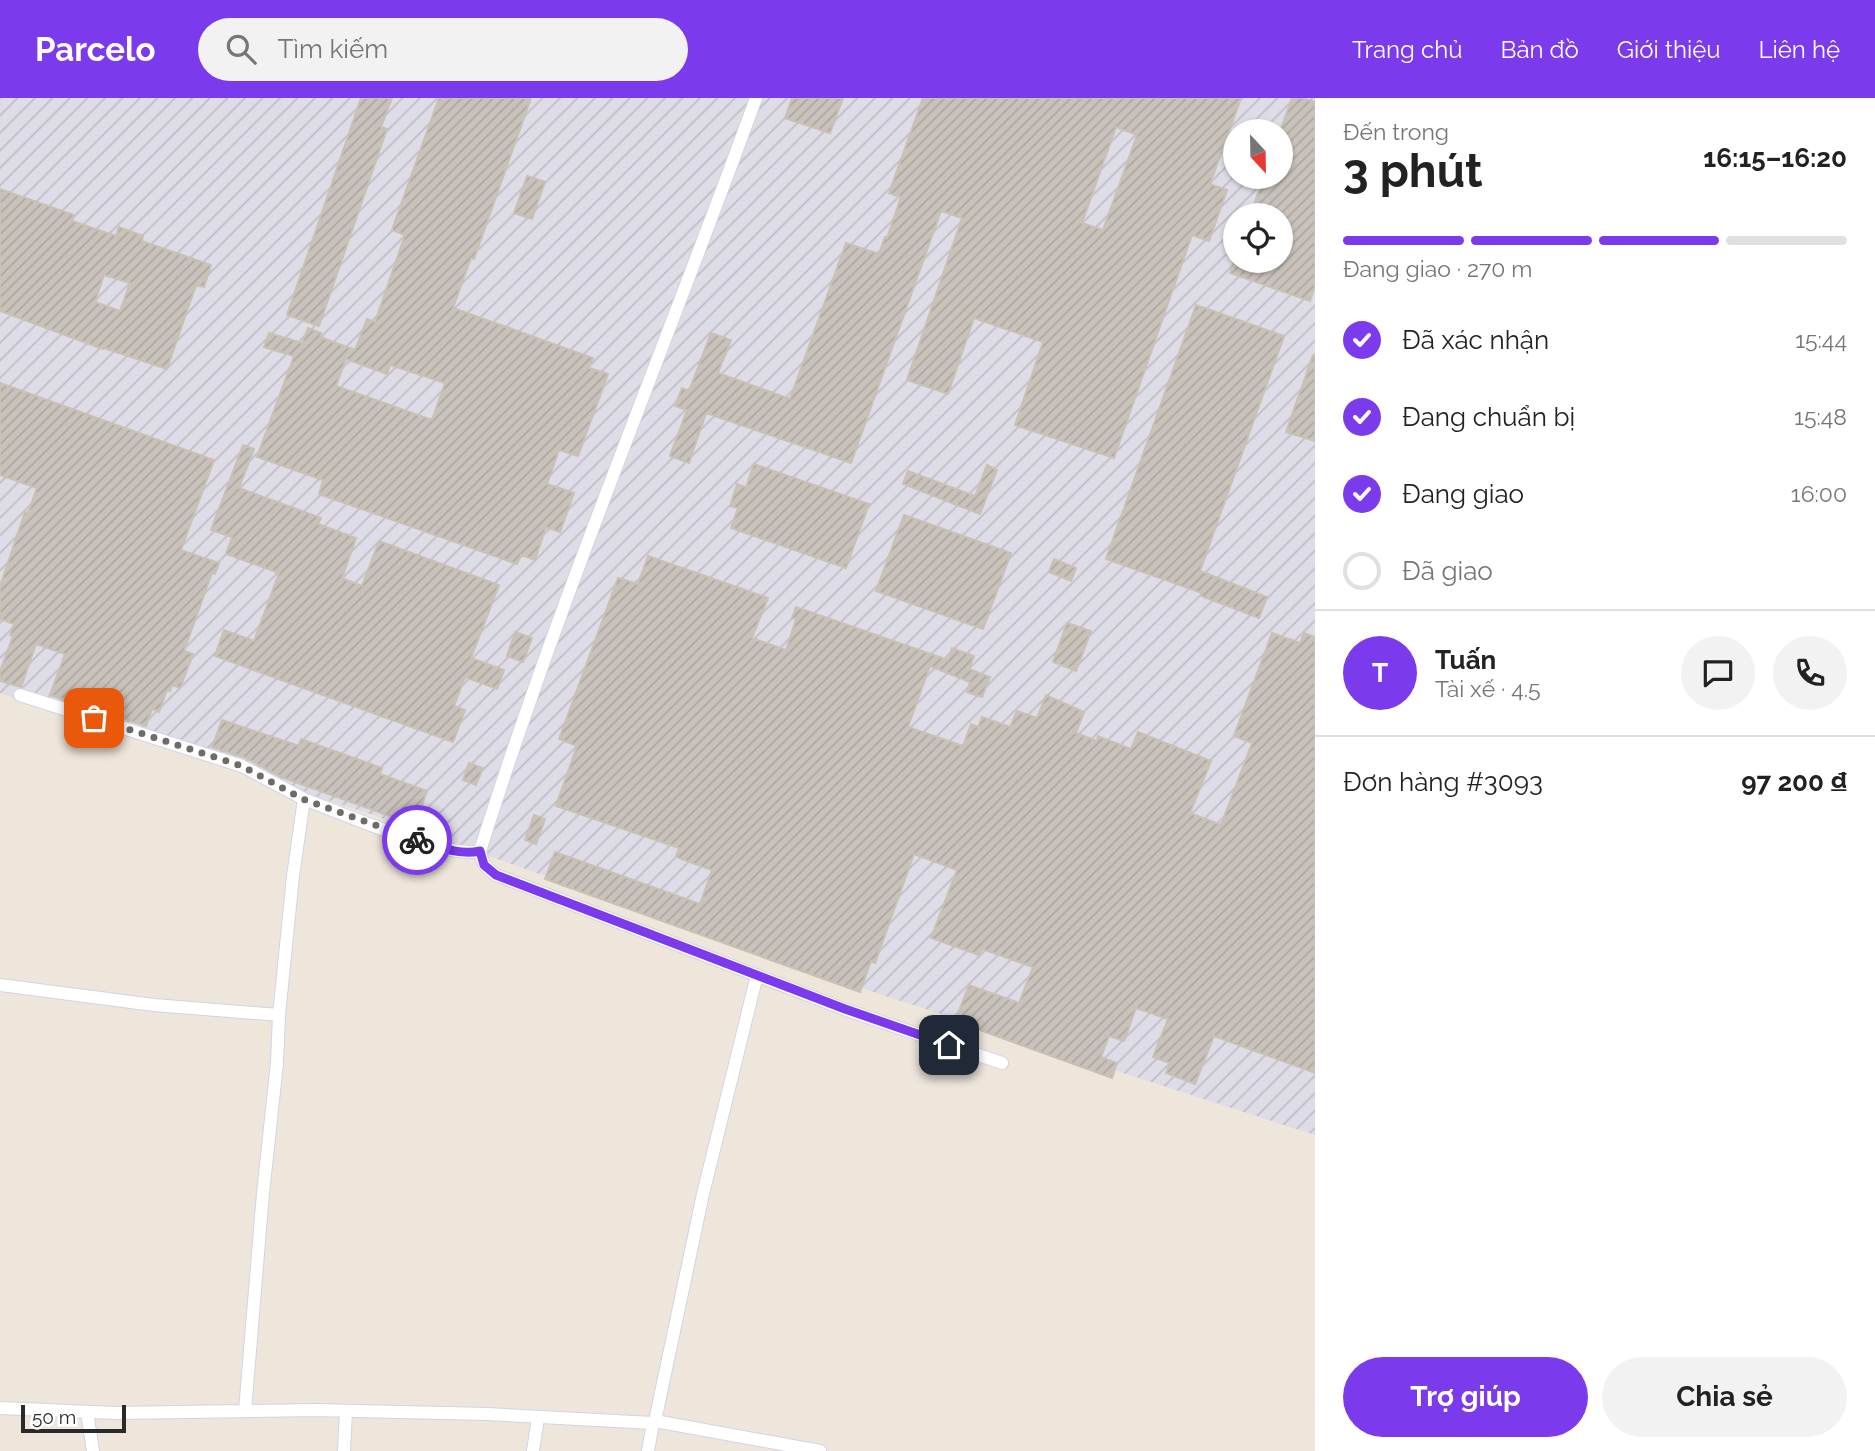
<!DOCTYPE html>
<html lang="vi">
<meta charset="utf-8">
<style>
:root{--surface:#fff;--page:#f2f2f2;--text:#222;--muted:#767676;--line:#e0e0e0;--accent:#7c3aed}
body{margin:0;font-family:Raleway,sans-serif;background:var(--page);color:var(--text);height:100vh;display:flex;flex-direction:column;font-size:26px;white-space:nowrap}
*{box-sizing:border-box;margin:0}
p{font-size:23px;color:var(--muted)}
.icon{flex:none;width:38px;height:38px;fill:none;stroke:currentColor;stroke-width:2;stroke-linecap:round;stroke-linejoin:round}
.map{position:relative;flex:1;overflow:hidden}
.drawer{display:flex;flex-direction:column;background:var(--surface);width:560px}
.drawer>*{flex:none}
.needle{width:46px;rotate:158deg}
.tools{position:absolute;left:1223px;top:21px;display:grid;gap:14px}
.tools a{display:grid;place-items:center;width:70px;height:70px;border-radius:50%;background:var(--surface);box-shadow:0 2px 5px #0004;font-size:35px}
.scale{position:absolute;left:21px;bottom:18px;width:105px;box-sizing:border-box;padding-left:7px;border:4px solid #2a2a2a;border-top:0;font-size:19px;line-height:24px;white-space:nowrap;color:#2a2a2a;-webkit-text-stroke:5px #fff;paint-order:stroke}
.pin{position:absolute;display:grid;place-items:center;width:60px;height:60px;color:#fff;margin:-30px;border-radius:14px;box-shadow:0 4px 10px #0006}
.courier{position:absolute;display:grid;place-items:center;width:70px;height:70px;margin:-35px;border:5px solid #7c3aed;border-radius:50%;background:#fff;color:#222;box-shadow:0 2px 9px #0007}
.head em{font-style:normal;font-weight:700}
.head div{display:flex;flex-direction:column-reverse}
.head{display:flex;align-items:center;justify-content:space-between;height:119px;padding:0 28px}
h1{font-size:46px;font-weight:700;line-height:52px}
.bar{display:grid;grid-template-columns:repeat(4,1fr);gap:10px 7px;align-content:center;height:84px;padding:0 28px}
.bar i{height:9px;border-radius:5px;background:var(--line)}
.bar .on{background:var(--accent)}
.bar p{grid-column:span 4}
.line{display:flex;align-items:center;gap:18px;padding:0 28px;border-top:2px solid var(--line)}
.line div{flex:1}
.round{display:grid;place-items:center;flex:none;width:74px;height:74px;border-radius:37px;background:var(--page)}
ol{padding:0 28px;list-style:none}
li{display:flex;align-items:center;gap:21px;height:77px}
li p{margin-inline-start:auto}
li .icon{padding:7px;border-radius:50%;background:var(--accent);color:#fff;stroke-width:4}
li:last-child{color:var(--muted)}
li i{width:38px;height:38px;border:4px solid var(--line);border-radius:50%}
.button{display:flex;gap:14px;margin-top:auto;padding:14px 28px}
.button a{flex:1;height:80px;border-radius:42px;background:var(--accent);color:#fff;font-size:28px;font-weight:700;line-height:80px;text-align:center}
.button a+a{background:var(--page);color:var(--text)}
header{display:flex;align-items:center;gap:42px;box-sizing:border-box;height:98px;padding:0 35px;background:var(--accent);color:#fff}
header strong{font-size:33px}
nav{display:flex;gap:38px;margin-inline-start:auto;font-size:24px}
.search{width:490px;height:63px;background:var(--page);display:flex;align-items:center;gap:18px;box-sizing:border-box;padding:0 24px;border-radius:38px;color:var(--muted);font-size:26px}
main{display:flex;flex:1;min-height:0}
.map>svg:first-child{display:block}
.industrial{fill:url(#industrial-furrows);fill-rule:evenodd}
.building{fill:url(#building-hatch);stroke:#cac1b4;stroke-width:2;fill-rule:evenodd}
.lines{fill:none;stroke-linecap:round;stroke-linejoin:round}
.minor-casing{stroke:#d0d5e5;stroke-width:14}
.minor{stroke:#fff;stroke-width:12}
.done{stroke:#6f6b68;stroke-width:7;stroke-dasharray:0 12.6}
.route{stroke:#7c3aed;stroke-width:9}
</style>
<header>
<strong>Parcelo</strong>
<div class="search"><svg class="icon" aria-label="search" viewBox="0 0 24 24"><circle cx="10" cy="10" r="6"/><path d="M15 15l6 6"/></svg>Tìm kiếm</div>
<nav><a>Trang chủ</a><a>Bản đồ</a><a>Giới thiệu</a><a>Liên hệ</a></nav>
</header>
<main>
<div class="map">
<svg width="1315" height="1353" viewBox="0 0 1315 1353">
<defs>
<pattern id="industrial-furrows" width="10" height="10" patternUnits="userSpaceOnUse" patternTransform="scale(1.75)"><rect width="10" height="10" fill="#dedce6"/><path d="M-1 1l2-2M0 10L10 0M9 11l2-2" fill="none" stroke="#bfbdc5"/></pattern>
<pattern id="building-hatch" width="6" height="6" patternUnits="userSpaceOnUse" patternTransform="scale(1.75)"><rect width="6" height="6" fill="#c9c2bb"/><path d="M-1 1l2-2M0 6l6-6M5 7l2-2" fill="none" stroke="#ada7a1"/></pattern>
</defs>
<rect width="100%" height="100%" fill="#eee5db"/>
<path class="industrial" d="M 0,0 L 1315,0 L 1315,1037 L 861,890 L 379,719 L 0,595 ZM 1236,33 L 1281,33 L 1281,79 L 1236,79 ZM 1236,117 L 1281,117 L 1281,163 L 1236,163 Z"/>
<path class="building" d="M 361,0 L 392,0 L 381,29 L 387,31 L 319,228 L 287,217 Z
M 439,0 L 531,0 L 474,161 L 471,160 L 453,210 L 593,260 L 589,270 L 608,276 L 578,358 L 559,352 L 547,386 L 574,395 L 560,434 L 546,429 L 535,462 L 521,457 L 517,466 L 319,396 L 323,382 L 257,359 L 294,258 L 264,249 L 269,235 L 302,245 L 308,230 L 321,235 L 320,239 L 355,252 L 367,221 L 375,224 L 405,137 L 392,132 ZM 346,261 L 387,276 L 390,267 L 445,285 L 432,322 L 336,288 Z
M 792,0 L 843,0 L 830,35 L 785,20 Z
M 923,0 L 1241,0 L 1210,86 L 1227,92 L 1209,143 L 1192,137 L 1114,360 L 1015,327 L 1043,244 L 974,220 L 948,296 L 907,282 L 962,120 L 941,113 L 851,365 L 706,315 L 689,365 L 670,358 L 687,312 L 675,308 L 682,290 L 689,293 L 711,235 L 731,242 L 718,275 L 790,301 L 846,145 L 879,156 L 885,139 L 887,140 L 901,99 L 889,95 ZM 1116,29 L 1137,37 L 1103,132 L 1082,125 Z
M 1292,0 L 1302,0 L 1315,4 L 1315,188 L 1310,203 L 1230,175 L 1234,163 L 1281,163 L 1281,117 L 1250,117 L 1264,79 L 1281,79 L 1281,31 Z
M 527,78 L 545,84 L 532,121 L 514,115 Z
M 0,91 L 74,117 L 72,123 L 116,138 L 119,129 L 143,138 L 142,143 L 211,167 L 204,189 L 196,187 L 167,271 L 104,250 L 103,251 L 0,213 ZM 104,177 L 130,185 L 120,213 L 95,204 Z
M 1196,207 L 1284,238 L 1200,473 L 1267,499 L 1259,520 L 1201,498 L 1202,495 L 1106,461 Z
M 1313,257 L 1315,257 L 1315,343 L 1286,334 Z
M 0,285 L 214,362 L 181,452 L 219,465 L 215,476 L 212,475 L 184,553 L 193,556 L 180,590 L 172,587 L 170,593 L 167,592 L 159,614 L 152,611 L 146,628 L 50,597 L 65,556 L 36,546 L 21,589 L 0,583 L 0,573 L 13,538 L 10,537 L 14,526 L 0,521 L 0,488 L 25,414 L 28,415 L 37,390 L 0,377 Z
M 243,347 L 254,351 L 239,390 L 321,420 L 318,426 L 356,440 L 342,480 L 362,488 L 379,443 L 499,487 L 471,560 L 504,572 L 497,591 L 465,579 L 454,608 L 465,612 L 453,644 L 215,558 L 224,532 L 254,543 L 279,475 L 226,456 L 232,439 L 211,432 Z
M 754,366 L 869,406 L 846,470 L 731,430 L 738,410 L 730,408 L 737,386 L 746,389 Z
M 987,367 L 997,372 L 980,416 L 903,386 L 908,373 L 975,398 Z
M 904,417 L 1011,455 L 983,531 L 876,493 Z
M 648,458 L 768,500 L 752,540 L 786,552 L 796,521 L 792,520 L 796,509 L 948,562 L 952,550 L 974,558 L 969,571 L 990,579 L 982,599 L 967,594 L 970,584 L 930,568 L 908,629 L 963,648 L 971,626 L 978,629 L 982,619 L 1010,629 L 1017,613 L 1037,620 L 1046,597 L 1084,614 L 1076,635 L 1097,643 L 1098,638 L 1131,651 L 1138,634 L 1211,663 L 1190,715 L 1221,727 L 1252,645 L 1234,638 L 1272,535 L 1300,545 L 1304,535 L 1315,539 L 1315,975 L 1214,938 L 1195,986 L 1166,975 L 1170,965 L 1153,959 L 1168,921 L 1136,910 L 1124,943 L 1109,938 L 1101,959 L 1117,965 L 1112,980 L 955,923 L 969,887 L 1019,905 L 1033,869 L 982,851 L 979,857 L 931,840 L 957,772 L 914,756 L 875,865 L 871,863 L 860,894 L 545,781 L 555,754 L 700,806 L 712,772 L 676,759 L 679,750 L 556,708 L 577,648 L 559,641 L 618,480 L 638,486 Z
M 1054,461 L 1076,470 L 1071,483 L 1049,474 Z
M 1067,525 L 1091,533 L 1076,573 L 1053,564 Z
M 515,534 L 532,540 L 523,564 L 507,558 Z
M 222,622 L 299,648 L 301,641 L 382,670 L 380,676 L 427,693 L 415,727 L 281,679 L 246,660 L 212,649 Z
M 469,665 L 483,670 L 476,687 L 463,682 Z
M 534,717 L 545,721 L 536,746 L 525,742 Z"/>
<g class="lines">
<g class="minor-casing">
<path id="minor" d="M 756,0 C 665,251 560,498 480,753 C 482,765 486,770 496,777 L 844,911 L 1002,965
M 20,597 L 242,668 L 304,701 L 293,778 L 279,917 L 277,965 L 263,1095 L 245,1313
M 304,701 C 339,714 449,762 480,753
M 0,887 L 154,907 L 279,917
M 0,1310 L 115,1315 L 314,1312 L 487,1316 L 653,1325 L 655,1323 L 820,1353
M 87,1314 L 93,1353
M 655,1323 L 703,1096 L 757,877
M 344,1353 L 346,1313
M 533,1353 L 538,1319
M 648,1353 L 653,1325"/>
</g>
<use href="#minor" class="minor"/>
</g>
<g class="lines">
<path class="done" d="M 94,620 L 242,668 L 303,701 L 417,742"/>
<path class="route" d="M 417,742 C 437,748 459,758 480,753 L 484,767 L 496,777 L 845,911 L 949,947"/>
</g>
</svg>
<div class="tools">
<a><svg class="needle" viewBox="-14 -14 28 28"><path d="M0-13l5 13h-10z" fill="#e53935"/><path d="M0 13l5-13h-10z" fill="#767676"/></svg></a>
<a><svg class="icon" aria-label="locate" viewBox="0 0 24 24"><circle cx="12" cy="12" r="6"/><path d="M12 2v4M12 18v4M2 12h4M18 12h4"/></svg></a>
</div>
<div class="scale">50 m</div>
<div class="pin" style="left:94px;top:620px;background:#ea580c"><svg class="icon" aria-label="bag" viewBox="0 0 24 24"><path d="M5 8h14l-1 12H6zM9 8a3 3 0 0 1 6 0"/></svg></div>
<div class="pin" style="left:949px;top:947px;background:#1f2937"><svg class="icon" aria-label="home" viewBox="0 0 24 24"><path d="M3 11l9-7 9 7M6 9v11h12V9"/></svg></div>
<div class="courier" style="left:417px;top:742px"><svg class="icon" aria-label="bike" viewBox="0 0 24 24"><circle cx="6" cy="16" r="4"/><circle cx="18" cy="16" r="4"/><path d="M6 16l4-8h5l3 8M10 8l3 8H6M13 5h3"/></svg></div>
</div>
<section class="drawer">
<div class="head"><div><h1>3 phút</h1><p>Đến trong</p></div><em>16:15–16:20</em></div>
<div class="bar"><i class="on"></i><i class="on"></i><i class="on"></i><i></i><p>Đang giao · 270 m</p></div>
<ol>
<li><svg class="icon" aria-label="check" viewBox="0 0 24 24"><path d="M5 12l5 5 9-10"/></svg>Đã xác nhận<p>15:44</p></li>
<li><svg class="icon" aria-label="check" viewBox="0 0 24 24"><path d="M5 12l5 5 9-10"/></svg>Đang chuẩn bị<p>15:48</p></li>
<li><svg class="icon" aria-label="check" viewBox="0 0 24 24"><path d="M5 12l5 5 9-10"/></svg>Đang giao<p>16:00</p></li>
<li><i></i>Đã giao</li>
</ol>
<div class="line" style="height:126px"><b class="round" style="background:var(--accent);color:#fff">T</b><div><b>Tuấn</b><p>Tài xế · 4.5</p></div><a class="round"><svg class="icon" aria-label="chat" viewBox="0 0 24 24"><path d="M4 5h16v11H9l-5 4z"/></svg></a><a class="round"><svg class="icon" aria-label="phone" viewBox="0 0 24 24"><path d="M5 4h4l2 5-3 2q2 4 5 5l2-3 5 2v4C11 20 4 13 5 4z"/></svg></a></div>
<div class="line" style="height:91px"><div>Đơn hàng #3093</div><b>97 200 ₫</b></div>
<div class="button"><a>Trợ giúp</a><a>Chia sẻ</a></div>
</section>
</main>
